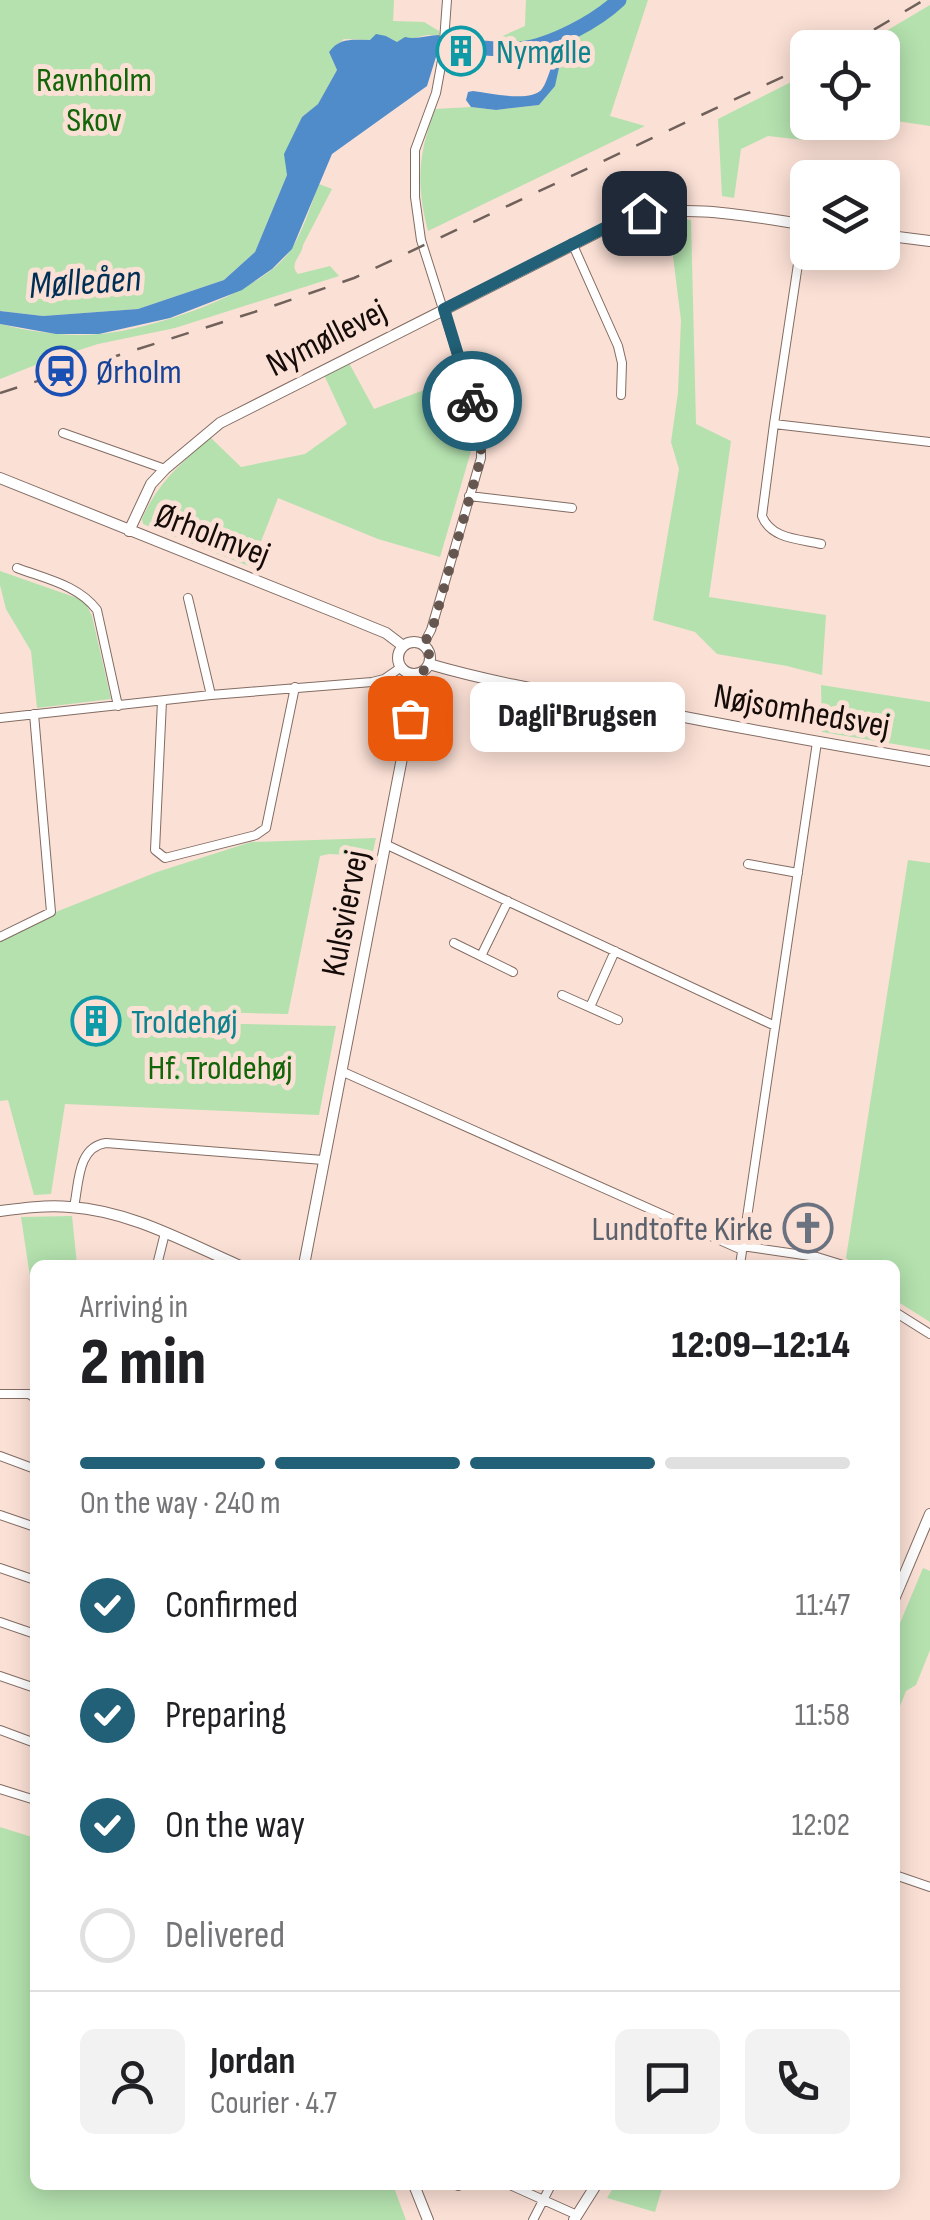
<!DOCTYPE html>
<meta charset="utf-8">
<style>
:root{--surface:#fff;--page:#f2f2f2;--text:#202124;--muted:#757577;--line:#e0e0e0;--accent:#216076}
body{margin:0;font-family:"Sofia Sans Condensed",sans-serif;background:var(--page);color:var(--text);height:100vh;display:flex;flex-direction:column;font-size:38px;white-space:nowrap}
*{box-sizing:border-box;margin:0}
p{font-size:32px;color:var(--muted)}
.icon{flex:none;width:55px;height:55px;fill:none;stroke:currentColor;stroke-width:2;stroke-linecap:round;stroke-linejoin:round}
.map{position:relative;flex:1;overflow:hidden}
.panel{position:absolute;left:30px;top:1260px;width:870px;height:930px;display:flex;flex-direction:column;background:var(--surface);border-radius:15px;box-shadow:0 5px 25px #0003}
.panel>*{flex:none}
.fabs{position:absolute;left:790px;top:30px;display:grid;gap:20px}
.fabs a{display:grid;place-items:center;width:110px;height:110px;border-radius:15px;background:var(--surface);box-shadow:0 5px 25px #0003;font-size:50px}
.pin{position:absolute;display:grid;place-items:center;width:85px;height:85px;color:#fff;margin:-42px;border-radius:20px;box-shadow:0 5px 15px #0006}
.courier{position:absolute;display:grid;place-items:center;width:100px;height:100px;margin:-50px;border:8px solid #216076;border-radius:50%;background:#fff;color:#222;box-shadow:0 2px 12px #0007}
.bubble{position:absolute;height:70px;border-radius:15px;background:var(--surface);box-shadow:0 5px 25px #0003;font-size:32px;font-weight:800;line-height:70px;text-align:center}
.overview em{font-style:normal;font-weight:800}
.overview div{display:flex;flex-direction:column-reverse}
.overview{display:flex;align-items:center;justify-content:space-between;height:170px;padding:0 50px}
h1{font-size:65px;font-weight:800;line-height:75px}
.bar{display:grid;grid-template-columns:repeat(4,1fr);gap:15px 10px;align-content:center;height:120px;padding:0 50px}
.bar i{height:12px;border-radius:8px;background:var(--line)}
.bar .current{background:var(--accent)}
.bar p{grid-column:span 4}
.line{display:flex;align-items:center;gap:25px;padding:0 50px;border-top:2px solid var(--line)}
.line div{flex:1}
.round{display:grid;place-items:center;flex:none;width:105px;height:105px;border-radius:15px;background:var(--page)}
ol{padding:0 50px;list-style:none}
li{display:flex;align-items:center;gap:30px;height:110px}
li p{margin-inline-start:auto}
li .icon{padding:10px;border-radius:50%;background:var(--accent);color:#fff;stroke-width:4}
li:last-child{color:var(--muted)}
li i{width:55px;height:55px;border:5px solid var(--line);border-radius:50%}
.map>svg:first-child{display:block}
.green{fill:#b4e1ae}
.water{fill:#508cc9}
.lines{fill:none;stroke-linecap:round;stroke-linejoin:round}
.river{stroke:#508cc9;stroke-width:15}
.minor-casing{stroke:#836c63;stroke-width:10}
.tertiary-casing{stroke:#836c63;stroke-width:12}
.minor{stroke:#fff;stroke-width:8}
.tertiary{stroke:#fff;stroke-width:10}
.rail{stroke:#71615b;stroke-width:2.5;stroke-dasharray:18 18;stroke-linecap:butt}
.done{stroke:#665650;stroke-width:10;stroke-dasharray:0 18}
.route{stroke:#216076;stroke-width:12}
.labels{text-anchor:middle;stroke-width:10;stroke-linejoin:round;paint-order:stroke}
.culture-label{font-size:35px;fill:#0d838f;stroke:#fbe0d5;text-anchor:start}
.park-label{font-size:35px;fill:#136509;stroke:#fbe0d5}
.street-label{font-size:35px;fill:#150c09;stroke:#fbe0d5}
.transit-label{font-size:35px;fill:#164399;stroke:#fbe0d5;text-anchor:start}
.worship-label{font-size:35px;fill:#5b616d;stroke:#fbe0d5;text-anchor:end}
.water-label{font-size:38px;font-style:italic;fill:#002f56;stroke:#fbe0d5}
</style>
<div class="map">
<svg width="930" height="2220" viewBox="0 0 930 2220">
<rect width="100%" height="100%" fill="#fbe0d5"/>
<path class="green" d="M 0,0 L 394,0 L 393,21 L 424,22 L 439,31 L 439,35 L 427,35 L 397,42 L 386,36 L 370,40 L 344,39 L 329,52 L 337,70 L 318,104 L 302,117 L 287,175 L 255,252 L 224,280 L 138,309 L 43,316 L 0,311 Z
M 526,0 L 648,0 L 610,116 L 645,126 L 428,231 C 416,185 418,154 435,109 L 471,107 L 496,110 L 539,105 L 554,86 L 549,59 L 541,53 L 498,53 L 498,38 L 525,26 Z
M 930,5 L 930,126 L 883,119 L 882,48 L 859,47 Z
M 807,74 L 808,122 L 874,123 C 866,126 858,130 850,130 C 825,129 825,119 804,140 L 768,136 L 741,149 L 734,198 L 722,196 L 718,119 Z
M 319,184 L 332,189 L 303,245 C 302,256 288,264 298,274 L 330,266 L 339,276 L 175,328 L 98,344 L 48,360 L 0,379 L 0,324 C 32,332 67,337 99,334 C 151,330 264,293 292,248 C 304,229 311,204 319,184 Z
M 668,217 L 691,220 L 696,424 L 731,441 L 709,597 L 826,615 L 822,675 L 787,666 L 717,654 L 695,632 L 653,620 L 679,469 L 671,442 L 678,393 L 681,320 Z
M 349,363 L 374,409 L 453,379 L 474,441 L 440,557 L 378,539 L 278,498 L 251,567 L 143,524 L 142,519 C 158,482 181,464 210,437 L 241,467 L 305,454 L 347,424 L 324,375 Z
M 0,571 L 77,598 L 86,604 L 92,616 L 111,699 L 37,708 L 31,651 L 6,609 L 0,585 Z
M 821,685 L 930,702 L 930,750 L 822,732 Z
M 376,838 L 372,856 L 329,854 L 320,856 L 288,1014 L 162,1011 L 152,1022 L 336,1026 L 319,1115 L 65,1104 L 51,1194 L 34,1195 L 8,1100 L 0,1101 L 0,934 L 157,872 L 251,842 Z
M 908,860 L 930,863 L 930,1322 L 895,1300 L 895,1265 L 854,1265 L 846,1258 Z
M 72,1216 L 77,1265 L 35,1265 L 35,1310 L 21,1217 Z
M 923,1568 L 930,1571 L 930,1650 L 916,1685 L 906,1691 L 895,1719 L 895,1635 Z
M 0,1827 L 35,1838 L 35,2185 L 393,2185 L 406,2220 L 0,2220 Z
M 615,2185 L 663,2185 L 655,2212 L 607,2198 Z"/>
<path class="water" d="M 576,29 L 570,51 L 560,63 L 555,86 L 539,105 L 496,110 L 471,107 L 466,100 L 468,92 L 473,91 C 489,93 531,103 542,89 C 548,82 557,47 561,36 Z
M 376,34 L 386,36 L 397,42 L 405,37 C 416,40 428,35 439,35 L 440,44 L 427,86 L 332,154 L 292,249 L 272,269 L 242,290 L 170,318 L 99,334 L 56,334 L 0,324 L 0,311 L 43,316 L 138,309 L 224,280 L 255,252 L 287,175 L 284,154 L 302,117 L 318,104 L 337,70 L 329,52 C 340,37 353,40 370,40 Z"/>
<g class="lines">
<path class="river" d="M 440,44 C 466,45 494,51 520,49 C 551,46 597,21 619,0"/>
<g class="minor-casing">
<path id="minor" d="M 804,224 L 774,424 L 930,442
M 572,243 L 618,346 L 622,363 L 621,395
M 774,424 L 762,516 C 771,539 799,539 821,544
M 63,433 L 165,469
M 469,496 L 572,508
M 17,568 C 46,579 78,585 97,610 L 118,706
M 188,598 L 211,695
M 423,645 L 431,630 L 481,458 L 481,429 L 421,240 L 415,197 L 415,150 L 436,93 L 443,55 L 447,0
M 162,701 L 155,850 L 165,858 L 256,835 L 266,828 L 295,687
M 0,718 L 211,695 L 372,682 L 384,679 L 400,668
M 385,844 L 775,1026
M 748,864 L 798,873
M 0,937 L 51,912 L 34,714
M 454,943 L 513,972
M 481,956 L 508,901
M 562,995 L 618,1020
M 590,1007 L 615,951
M 341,1071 L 742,1250
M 74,1207 C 79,1184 77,1147 106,1143 L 323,1160
M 742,1246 L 817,1257 L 843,1265
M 157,1265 L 165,1233
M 740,1265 L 817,742
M 895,1312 L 930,1334
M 0,1394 L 29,1394 L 35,1398
M 0,1456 L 35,1469
M 0,1515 L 35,1527
M 0,1568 L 35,1580
M 0,1622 L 35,1634
M 0,1676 L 35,1688
M 0,1730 L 35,1743
M 0,1789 L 35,1800
M 895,1875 L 930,1887
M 510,2185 L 577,2215
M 458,2186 L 460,2185
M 533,2220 L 551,2185"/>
</g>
<g class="tertiary-casing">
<path id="tertiary" d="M 882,235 L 930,241
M 0,478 L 342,615 L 386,633 L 403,646
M 129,531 L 151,484 L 165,469 L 220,423 L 624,219 C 684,202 747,216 808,225
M398 658a16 16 0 1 1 32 0a16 16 0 1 1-32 0Z
M 429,664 C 497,684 568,695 638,708 C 735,727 832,745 930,761
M 0,1211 C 23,1208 46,1205 70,1207 C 130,1211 183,1241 238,1265
M 304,1265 L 413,701 L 414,675
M 895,1597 L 930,1514
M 414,2185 L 428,2220
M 574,2220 L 596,2185"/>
</g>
<use href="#minor" class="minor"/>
<use href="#tertiary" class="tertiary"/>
<path class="rail" d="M 843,48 L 924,0
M 0,393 L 270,307 L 354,278 L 808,65"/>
</g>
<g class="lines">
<path class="done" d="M 410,718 L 414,675 C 430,671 435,657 423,645 L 432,630 L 481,458 L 481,430 L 472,401"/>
<path class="route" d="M 472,401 L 444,309 L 624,218 L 644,213"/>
</g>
<defs>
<g id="building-ring" transform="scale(2.5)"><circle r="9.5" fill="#fbe0d5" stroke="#0f9aa8" stroke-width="1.5"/><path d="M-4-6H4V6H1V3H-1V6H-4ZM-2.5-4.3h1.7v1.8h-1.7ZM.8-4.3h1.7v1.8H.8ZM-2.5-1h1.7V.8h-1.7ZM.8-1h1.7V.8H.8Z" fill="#0f9aa8"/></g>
<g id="station-ring" transform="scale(2.5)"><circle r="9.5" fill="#fbe0d5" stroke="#1a4fb4" stroke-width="1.5"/><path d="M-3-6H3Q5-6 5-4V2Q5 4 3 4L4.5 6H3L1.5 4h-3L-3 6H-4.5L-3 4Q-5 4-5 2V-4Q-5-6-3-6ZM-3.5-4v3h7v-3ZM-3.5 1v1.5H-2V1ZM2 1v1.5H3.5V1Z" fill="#1a4fb4"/></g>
<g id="church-ring" transform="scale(2.5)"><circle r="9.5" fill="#fbe0d5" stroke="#6b7280" stroke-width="1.5"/><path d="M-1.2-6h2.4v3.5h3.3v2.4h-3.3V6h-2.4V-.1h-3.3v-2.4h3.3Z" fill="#6b7280"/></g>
</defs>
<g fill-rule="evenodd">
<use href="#building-ring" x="461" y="51"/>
<use href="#station-ring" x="61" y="371"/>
<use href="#building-ring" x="96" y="1021"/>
<use href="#church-ring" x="808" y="1228"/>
</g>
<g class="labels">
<g class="culture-label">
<text x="496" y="63">Nymølle</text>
<text x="131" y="1033">Troldehøj</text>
</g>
<g class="park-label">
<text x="94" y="91">Ravnholm<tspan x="94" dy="40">Skov</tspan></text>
<text x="220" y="1079">Hf. Troldehøj</text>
</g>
<g class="street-label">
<text transform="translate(326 337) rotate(-27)" y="12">Nymøllevej</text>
<text transform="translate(213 534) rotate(21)" y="12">Ørholmvej</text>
<text transform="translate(802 710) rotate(10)" y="12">Nøjsomhedsvej</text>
<text transform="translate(344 913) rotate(-79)" y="12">Kulsviervej</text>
</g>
<g class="transit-label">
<text x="96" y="383">Ørholm</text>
</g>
<g class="worship-label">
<text x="773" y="1240">Lundtofte Kirke</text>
</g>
<g class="water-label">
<text transform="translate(85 281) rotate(-4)" y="13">Mølleåen</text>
</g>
</g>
</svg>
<div class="fabs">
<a><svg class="icon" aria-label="locate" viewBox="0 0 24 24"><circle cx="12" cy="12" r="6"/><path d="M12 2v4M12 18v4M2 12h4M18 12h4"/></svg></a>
<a><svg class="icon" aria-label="layers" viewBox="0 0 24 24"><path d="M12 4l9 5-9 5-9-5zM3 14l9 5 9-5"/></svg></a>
</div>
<div class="pin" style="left:410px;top:718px;background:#ea580c"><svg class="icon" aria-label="bag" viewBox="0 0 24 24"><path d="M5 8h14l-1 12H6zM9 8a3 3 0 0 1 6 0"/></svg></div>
<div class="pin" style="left:644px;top:213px;background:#1f2937"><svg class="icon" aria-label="home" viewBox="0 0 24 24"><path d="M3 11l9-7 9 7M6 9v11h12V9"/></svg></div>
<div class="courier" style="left:472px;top:401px"><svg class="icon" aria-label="bike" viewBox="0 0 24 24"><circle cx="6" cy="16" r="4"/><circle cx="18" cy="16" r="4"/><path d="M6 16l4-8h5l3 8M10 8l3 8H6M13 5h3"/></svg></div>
<div class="bubble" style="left:470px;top:682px;width:215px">Dagli'Brugsen</div>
<section class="panel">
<div class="overview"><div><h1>2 min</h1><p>Arriving in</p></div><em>12:09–12:14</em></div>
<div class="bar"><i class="current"></i><i class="current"></i><i class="current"></i><i></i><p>On the way · 240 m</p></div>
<ol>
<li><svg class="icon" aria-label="check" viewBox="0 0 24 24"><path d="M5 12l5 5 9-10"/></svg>Confirmed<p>11:47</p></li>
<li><svg class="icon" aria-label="check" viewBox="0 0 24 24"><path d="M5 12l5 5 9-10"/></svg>Preparing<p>11:58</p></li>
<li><svg class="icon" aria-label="check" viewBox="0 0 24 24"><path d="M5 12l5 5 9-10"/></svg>On the way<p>12:02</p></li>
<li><i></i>Delivered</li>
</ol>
<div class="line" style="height:180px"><a class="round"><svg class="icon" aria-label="person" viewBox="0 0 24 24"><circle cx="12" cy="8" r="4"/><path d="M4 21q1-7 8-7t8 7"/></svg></a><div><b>Jordan</b><p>Courier · 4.7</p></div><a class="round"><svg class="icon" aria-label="chat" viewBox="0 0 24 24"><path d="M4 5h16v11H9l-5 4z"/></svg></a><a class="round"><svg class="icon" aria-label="phone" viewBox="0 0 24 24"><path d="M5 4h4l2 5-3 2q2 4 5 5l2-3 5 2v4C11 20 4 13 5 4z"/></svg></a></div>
</section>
</div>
